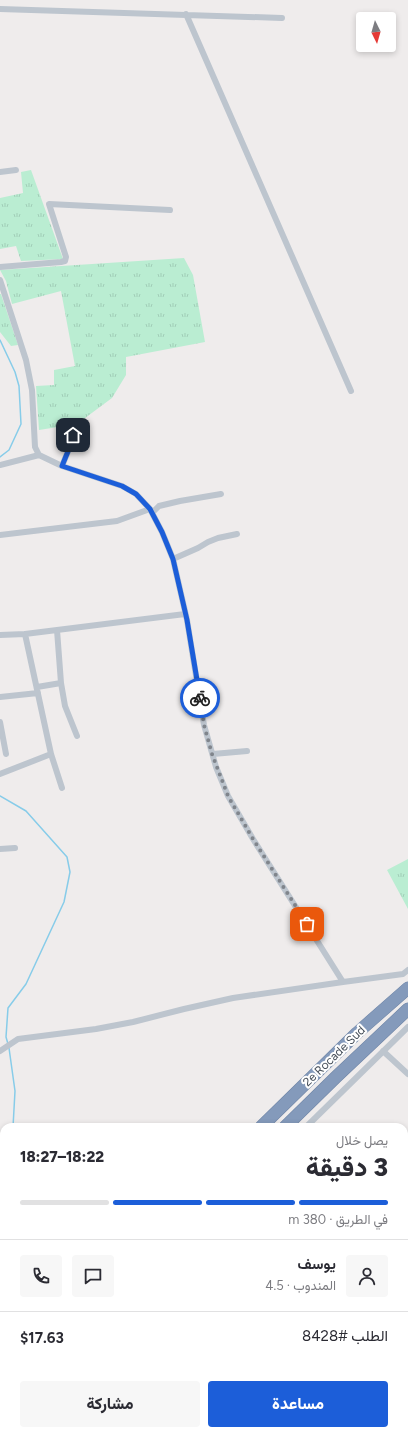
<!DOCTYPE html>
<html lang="ar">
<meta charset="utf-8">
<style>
:root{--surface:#fff;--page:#f7f7f7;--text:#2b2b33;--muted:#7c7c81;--line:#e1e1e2;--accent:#1c5ed9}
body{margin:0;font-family:Figtree,Vazirmatn,sans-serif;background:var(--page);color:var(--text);direction:rtl;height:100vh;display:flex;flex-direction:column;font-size:15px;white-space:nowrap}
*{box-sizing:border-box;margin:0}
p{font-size:13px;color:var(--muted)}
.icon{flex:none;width:22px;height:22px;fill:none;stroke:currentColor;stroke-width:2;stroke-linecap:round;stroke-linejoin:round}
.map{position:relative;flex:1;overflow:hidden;direction:ltr}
.drawer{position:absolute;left:0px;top:1123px;width:408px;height:312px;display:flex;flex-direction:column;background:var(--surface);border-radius:12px 12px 0 0;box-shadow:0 2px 6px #0003;direction:rtl}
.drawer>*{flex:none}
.needle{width:26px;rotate:175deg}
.controls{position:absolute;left:356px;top:12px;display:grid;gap:8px}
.controls a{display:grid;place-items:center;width:40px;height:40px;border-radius:4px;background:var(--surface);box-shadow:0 2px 6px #0003;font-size:20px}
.pin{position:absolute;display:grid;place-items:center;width:34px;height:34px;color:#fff;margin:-17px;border-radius:8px;box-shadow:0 2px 6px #0006}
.courier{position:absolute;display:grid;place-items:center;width:40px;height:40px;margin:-20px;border:3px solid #1c5ed9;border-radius:50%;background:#fff;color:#222;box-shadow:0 1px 5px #0007}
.head em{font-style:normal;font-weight:800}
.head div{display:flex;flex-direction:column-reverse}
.head{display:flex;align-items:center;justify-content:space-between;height:68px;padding:0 20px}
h1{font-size:26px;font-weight:800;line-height:30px}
.bar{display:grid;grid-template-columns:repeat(4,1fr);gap:6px 4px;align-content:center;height:48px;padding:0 20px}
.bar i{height:5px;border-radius:3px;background:var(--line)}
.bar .selected{background:var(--accent)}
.bar p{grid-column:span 4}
.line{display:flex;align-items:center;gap:10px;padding:0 20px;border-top:1px solid var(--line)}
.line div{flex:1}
.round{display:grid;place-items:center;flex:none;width:42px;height:42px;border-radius:4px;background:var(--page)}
.primary-button{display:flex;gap:8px;margin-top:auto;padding:8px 20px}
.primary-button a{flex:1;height:46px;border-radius:4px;background:var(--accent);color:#fff;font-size:16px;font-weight:800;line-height:46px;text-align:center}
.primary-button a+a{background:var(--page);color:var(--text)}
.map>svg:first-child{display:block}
.grass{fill:url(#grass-tufts)}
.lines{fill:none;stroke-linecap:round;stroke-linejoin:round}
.stream{stroke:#87cce9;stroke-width:1.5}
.motorway-casing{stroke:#6f85a6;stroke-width:13}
.minor{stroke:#bdc5ce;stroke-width:6}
.motorway{stroke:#849abb;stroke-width:12}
.done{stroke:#80858c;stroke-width:4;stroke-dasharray:0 7.2}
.route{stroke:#1c5ed9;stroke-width:5}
.labels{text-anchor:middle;stroke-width:4;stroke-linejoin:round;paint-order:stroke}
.street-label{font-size:12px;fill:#454e59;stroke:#fff}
</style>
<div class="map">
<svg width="408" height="1435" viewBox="0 0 408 1435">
<defs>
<pattern id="grass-tufts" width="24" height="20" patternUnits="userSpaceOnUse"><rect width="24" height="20" fill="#baedd2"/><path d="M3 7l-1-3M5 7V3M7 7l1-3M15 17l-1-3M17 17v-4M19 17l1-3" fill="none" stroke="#a1cdb7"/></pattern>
</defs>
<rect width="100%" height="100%" fill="#efecec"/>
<path class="grass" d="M 31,170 L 63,259 L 21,261 L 16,246 L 0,249 L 0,198 L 23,193 L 21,172 Z
M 184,258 L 193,275 L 205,342 L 126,357 L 126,375 L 112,398 L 77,424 L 39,430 L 36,386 L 54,385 L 54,370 L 75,366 L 61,291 L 12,304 L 6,281 L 0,270 Z
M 0,294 L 1,294 L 18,345 L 11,346 L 0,332 Z
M 408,859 L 408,909 L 387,870 Z"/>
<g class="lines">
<path class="stream" d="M 0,340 L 15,372 L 19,386 L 21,424 L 9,450 L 0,457
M 0,796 L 26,811 L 67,857 L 70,872 L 64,902 L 26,984 L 8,1008 L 6,1037 L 8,1044
M 9,1048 L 15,1091 L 13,1127
M 0,1175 L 4,1171
M 0,1237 L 4,1243
M 0,1318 L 4,1313
M 0,1364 L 4,1365
M 221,1431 L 221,1435"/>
<g class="motorway-casing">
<path id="motorway" d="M 261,1127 L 357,1033 L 408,988
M 285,1127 L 336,1077 L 408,1009
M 0,1384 L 4,1380
M 0,1407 L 4,1403"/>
</g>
<path class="minor" d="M 0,9 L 282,18
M 186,14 L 351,391
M 0,172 L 16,170
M 0,267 L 61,262 L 65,261 L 66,257 L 49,204 L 170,210
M 0,280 L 26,360 L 32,390 L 35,447 L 39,455 L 62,466 L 122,486 L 136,494 L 150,509 L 162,532 L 173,559 L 187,620 L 204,725 L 216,767 L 228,796 L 253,839 L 343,982 L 233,998 L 184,1009 L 133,1022 L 96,1029 L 18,1039 L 0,1051
M 0,465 L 39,455
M 62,466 L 71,444 L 76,426
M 152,513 L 159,506 L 180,501 L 221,494
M 0,535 L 117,521 L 150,509
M 173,559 L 198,548 L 208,542 L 218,538 L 237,534
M 57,630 L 61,683 L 65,706 L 77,736
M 25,634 L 51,754 L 62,788
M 0,635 L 25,634 L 185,614
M 37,687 L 61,683
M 0,697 L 38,693
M 0,722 L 6,754
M 213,754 L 247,751
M 0,774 L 51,754
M 0,849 L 15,848
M 343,982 L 403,974 L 408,970
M 383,1051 L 408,1074
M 306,1127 L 408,1027
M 0,1426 L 4,1422"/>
<use href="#motorway" class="motorway"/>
</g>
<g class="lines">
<path class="done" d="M 200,698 L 204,725 L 212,754 L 228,796 L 253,839 L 307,924"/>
<path class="route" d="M 73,435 L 71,444 L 62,466 L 122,486 L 136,494 L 150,509 L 162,532 L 173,559 L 187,620 L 200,698"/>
</g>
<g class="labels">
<g class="street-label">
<text transform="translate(334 1056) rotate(-44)" y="4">2e Rocade Sud</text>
</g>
</g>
</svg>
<div class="controls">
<a><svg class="needle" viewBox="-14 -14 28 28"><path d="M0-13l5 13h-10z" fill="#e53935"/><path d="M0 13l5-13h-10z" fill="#7c7c81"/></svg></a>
</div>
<div class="pin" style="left:307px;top:924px;background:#ea580c"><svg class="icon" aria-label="bag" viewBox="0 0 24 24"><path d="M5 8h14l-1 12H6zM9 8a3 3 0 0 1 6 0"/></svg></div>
<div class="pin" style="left:73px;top:435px;background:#1f2937"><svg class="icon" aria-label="home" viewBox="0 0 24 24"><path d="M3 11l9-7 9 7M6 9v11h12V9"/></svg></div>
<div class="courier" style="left:200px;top:698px"><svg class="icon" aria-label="bike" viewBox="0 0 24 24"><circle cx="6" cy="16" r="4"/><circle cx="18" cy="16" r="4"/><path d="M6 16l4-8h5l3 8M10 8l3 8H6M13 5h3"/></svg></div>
<section class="drawer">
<div class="head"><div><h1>3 دقيقة</h1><p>يصل خلال</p></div><em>18:22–18:27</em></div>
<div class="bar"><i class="selected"></i><i class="selected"></i><i class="selected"></i><i></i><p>في الطريق · 380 m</p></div>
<div class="line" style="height:72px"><a class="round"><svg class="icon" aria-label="person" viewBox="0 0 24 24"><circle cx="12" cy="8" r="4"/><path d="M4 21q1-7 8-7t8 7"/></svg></a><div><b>يوسف</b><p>المندوب · 4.5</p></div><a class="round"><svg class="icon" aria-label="chat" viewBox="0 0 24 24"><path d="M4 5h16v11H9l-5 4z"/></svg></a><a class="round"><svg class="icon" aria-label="phone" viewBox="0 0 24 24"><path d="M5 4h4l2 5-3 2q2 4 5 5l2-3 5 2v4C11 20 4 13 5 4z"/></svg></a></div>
<div class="line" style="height:52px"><div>الطلب #8428</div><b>$17.63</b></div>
<div class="primary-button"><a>مساعدة</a><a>مشاركة</a></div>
</section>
</div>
